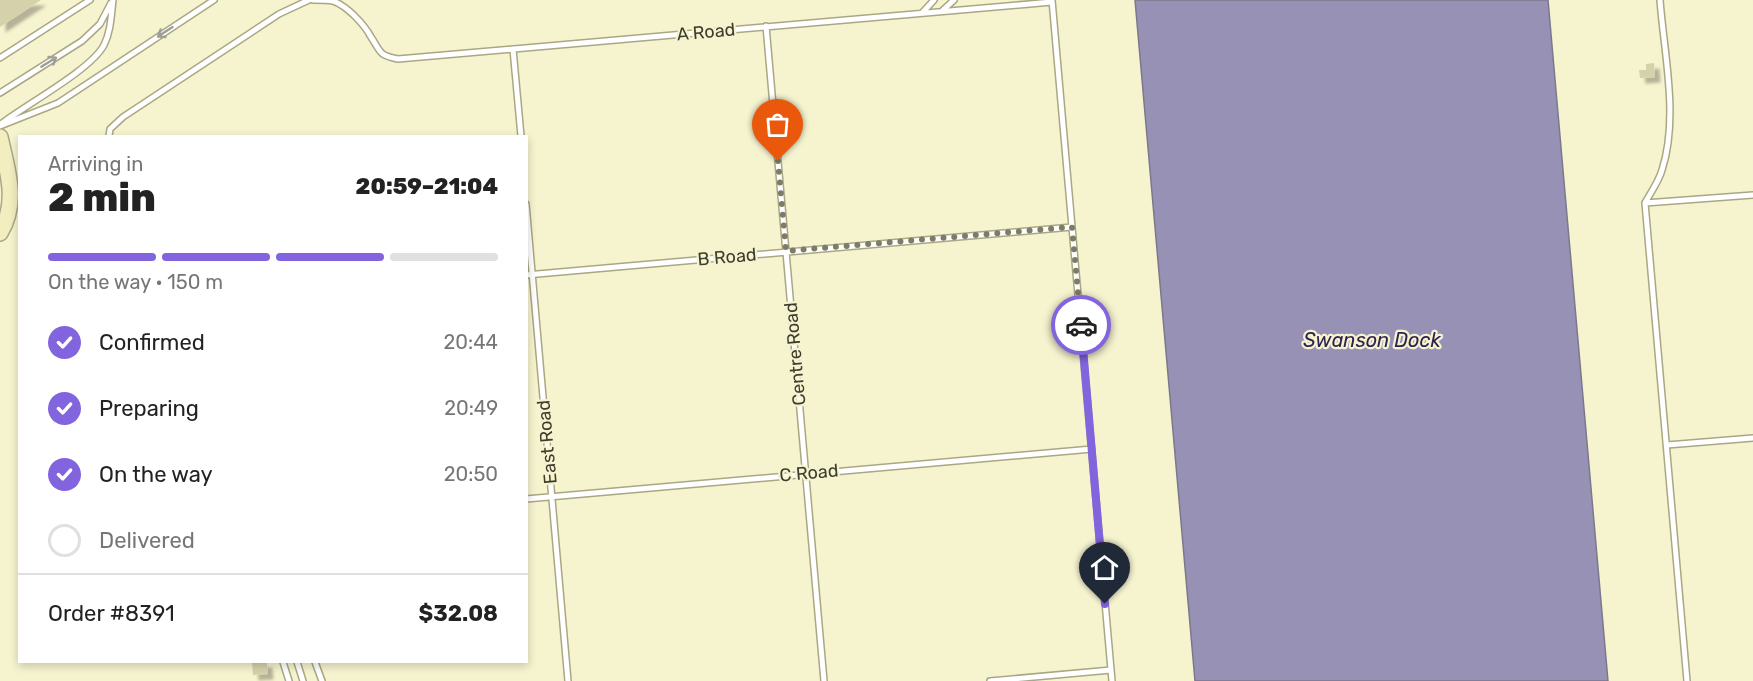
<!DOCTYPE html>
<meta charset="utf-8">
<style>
:root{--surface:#fff;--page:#f6f6f6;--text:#222;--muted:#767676;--line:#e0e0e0;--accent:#8264df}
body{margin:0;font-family:Rubik,sans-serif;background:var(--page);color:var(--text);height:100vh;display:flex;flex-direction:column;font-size:22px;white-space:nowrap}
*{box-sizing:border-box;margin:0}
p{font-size:20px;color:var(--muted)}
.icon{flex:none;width:33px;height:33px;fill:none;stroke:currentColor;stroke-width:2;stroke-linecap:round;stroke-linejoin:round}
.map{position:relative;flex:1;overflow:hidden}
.details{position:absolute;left:18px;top:135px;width:510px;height:528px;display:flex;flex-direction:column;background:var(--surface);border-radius:0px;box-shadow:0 3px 9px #0003}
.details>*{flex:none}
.pin{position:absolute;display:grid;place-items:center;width:51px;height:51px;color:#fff;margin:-62px -26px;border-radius:50% 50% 50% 0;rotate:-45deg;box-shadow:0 0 6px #0007}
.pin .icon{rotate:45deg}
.courier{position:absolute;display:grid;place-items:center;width:60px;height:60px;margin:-30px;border:4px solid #8264df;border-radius:50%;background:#fff;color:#222;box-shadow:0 2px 8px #0007}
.head em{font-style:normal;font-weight:800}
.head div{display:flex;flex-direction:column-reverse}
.head{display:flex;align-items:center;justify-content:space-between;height:102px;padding:0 30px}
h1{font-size:39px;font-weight:800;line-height:45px}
.bar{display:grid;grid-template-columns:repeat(4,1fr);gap:9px 6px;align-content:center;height:72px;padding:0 30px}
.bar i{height:8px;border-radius:4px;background:var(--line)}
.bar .on{background:var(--accent)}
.bar p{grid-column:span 4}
.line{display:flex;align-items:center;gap:15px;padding:0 30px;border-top:2px solid var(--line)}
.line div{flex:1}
ol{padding:0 30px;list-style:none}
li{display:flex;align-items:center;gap:18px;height:66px}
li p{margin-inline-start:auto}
li .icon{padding:6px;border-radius:50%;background:var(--accent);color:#fff;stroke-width:4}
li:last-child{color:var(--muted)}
li i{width:33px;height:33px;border:3px solid var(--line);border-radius:50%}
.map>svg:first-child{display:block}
.water{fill:#9792b5;stroke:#7c788c;stroke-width:1.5}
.building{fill:#d5d2ab;filter:url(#shadow)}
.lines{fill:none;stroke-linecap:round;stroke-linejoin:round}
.lane-casing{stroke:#aaa785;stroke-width:8}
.secondary-casing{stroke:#aaa785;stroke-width:18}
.lane{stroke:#fff;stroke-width:5}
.secondary{stroke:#f3eebf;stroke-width:15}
.oneway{stroke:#9e9e96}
.done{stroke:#7e7c66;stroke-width:6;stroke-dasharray:0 10.8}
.route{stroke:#8264df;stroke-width:8}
.labels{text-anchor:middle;stroke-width:4.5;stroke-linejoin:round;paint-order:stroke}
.street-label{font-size:18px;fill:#3d3c2d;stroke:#f6f3cf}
.water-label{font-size:20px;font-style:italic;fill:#2d2250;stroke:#f6f3cf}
</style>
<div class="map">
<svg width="1753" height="681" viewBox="0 0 1753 681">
<defs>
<filter id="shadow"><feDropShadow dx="5.5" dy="5.5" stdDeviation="1.5" flood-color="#0004"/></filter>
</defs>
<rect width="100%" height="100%" fill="#f6f3cf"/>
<path class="water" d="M 1135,0 L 1548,0 L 1608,681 L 1195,681 Z"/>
<path class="building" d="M 0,0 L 41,0 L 0,27 Z
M 1654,63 L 1655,77 L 1640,78 L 1639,70 L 1646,70 L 1646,64 Z
M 252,662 L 267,662 L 268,674 L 253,675 Z"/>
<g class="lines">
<g class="lane-casing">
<path id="lane" d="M 313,0 C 319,0 327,0 333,1 C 347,6 364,24 371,37 C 381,52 378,55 398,59 L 1052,2
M 1052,0 L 1112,681
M 1660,0 C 1664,54 1679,117 1662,170 C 1659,181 1651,192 1645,203 L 1687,681
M 942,11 L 954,0
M 923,12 L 934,0
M 766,26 L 824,681
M 513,49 L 521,136
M 0,58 L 90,0
M 0,93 L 82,41 L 100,24 L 111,3
M 1,124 C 25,105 91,70 104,45 C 111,31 111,16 113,0
M 0,126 L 58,103 L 214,0
M 109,136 L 110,129 L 123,117 L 279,14 L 309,0
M 1645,203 L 1753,195
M 526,204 L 568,681
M 526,275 L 1072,227
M 1667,445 L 1753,438
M 526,499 L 1092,449
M 283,662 L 289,681
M 297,662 L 303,681
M 315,662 L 322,681
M 990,681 L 1111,670"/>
</g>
<g class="secondary-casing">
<path id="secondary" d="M 0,137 C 7,169 19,202 0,233"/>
</g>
<use href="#lane" class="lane"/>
<use href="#secondary" class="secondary"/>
</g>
<defs><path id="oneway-shaft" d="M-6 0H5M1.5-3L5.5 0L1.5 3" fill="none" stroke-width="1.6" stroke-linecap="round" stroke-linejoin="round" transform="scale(1.5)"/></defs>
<g class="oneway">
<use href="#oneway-shaft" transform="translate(165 32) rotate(147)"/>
<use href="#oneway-shaft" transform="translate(49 62) rotate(-32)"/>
</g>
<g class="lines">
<path class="done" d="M 778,161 L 786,251 L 1072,227 L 1081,325"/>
<path class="route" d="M 1081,325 L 1105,604"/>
</g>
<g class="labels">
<g class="street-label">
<text transform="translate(706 32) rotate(-5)" y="6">A Road</text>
<text transform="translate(727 257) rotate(-5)" y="6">B Road</text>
<text transform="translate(795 354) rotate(-95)" y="6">Centre Road</text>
<text transform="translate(547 442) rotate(-95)" y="6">East Road</text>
<text transform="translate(809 473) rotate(-5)" y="6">C Road</text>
</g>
<g class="water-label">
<text x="1372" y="347">Swanson Dock</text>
</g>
</g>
</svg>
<div class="pin" style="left:778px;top:161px;background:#ea580c"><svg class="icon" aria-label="bag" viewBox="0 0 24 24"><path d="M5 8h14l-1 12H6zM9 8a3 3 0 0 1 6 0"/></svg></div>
<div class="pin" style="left:1105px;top:604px;background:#1f2937"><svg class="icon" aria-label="home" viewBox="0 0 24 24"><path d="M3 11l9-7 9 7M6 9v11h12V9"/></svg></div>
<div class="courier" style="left:1081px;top:325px"><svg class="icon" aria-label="car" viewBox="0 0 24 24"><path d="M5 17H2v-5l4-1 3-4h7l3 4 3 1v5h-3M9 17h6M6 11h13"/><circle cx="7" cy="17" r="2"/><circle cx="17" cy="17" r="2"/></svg></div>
<section class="details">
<div class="head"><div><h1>2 min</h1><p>Arriving in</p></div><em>20:59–21:04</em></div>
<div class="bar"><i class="on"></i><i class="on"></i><i class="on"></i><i></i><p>On the way · 150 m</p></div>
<ol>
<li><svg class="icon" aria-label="check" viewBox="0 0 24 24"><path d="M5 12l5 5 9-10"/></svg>Confirmed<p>20:44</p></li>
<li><svg class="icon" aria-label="check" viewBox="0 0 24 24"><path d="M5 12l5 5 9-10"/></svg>Preparing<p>20:49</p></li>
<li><svg class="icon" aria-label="check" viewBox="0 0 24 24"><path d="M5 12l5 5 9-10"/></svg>On the way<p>20:50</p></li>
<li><i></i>Delivered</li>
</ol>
<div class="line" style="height:78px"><div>Order #8391</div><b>$32.08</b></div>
</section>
</div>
